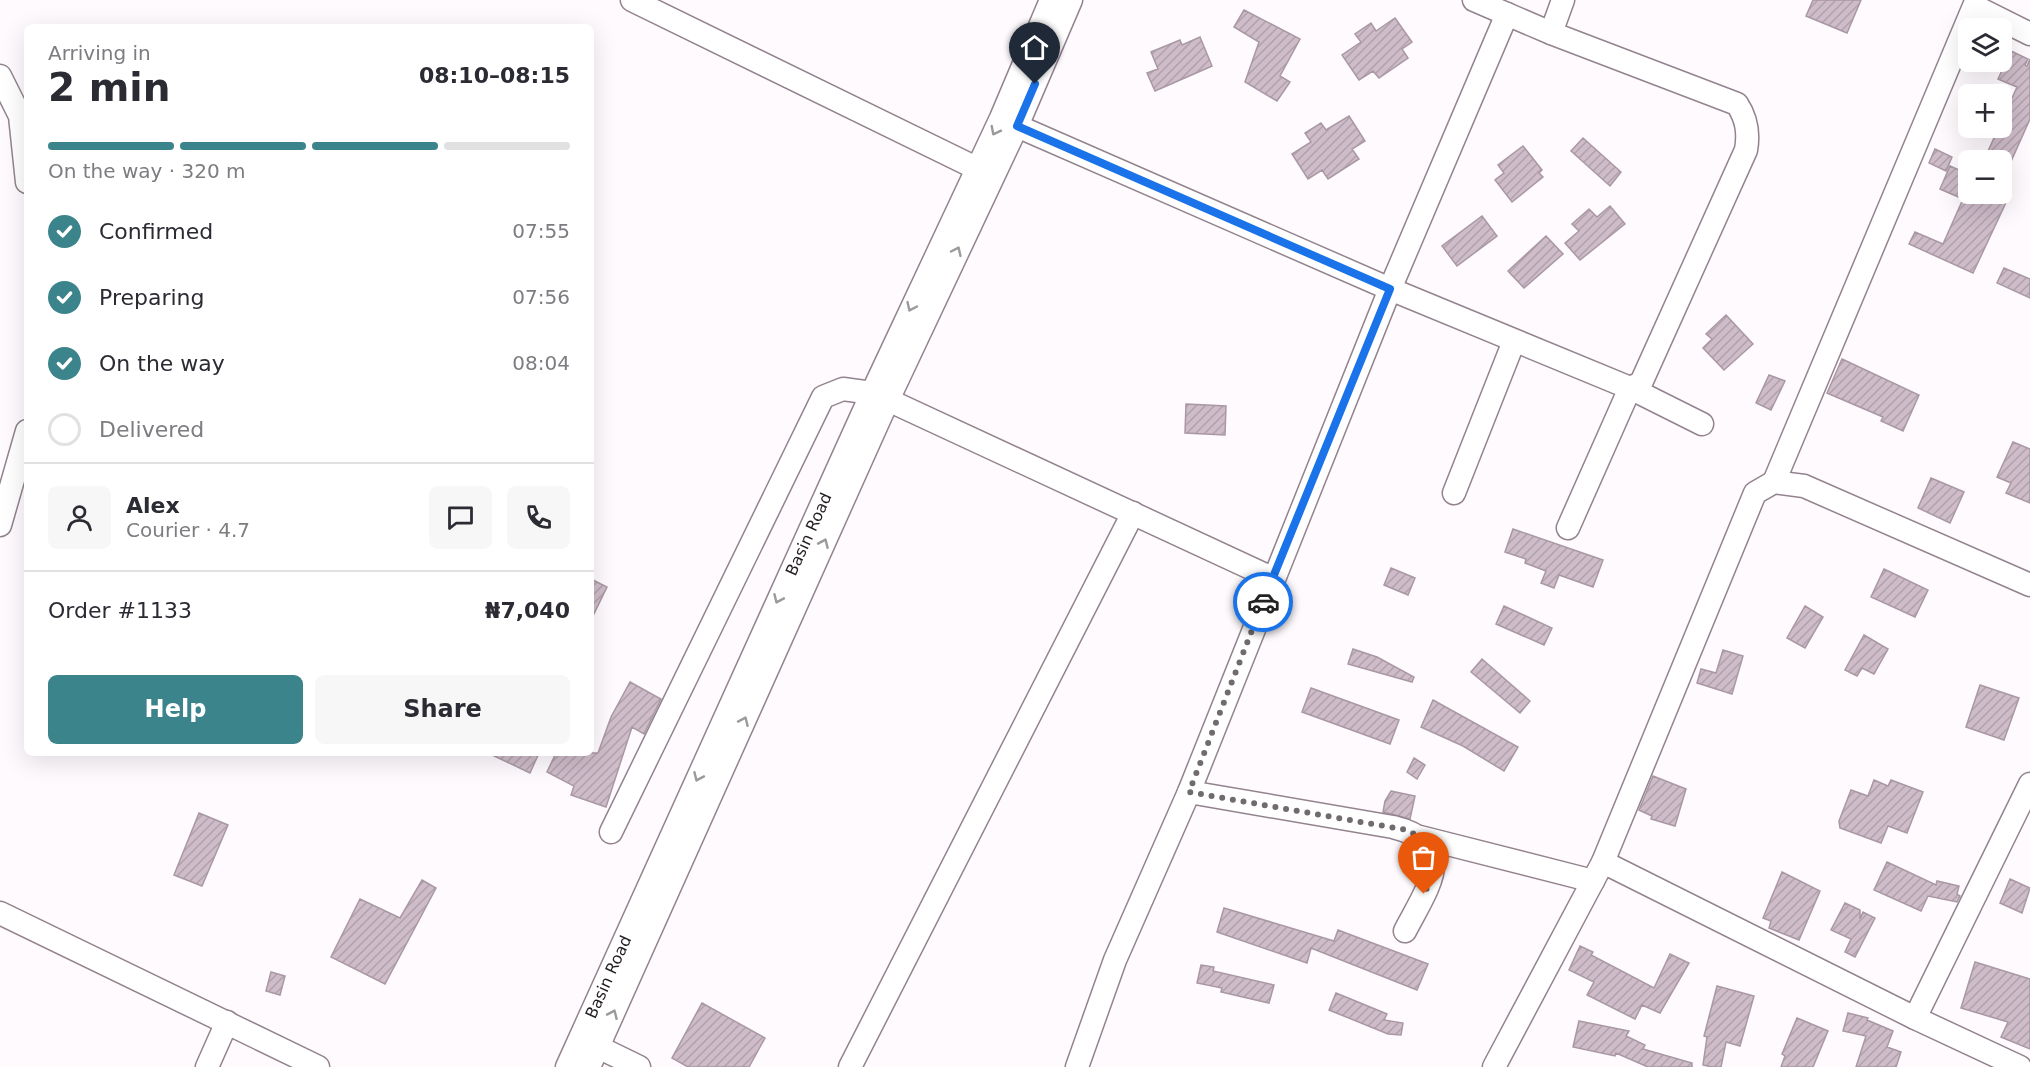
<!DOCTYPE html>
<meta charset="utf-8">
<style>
:root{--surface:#fff;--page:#f7f7f7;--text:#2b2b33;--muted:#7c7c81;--line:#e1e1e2;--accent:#3c848b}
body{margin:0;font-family:"DejaVu Sans",sans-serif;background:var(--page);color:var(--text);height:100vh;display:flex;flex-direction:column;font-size:22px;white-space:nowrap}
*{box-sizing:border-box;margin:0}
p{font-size:20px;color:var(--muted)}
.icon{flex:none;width:33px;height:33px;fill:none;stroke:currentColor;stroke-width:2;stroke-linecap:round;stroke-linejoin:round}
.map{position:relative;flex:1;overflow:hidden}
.details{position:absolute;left:24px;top:24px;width:570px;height:732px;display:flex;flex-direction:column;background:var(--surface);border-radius:9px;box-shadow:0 6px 24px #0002}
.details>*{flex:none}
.buttons{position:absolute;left:1958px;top:18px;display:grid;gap:12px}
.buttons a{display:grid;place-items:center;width:54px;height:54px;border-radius:9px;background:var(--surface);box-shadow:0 6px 24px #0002;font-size:30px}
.pin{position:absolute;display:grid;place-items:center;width:51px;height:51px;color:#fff;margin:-62px -26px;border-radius:50% 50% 50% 0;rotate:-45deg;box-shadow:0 0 6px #0007}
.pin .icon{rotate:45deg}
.courier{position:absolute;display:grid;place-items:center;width:60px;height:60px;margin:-30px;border:4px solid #1a73e8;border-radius:50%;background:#fff;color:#222;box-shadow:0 2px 8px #0007}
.overview em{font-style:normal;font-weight:700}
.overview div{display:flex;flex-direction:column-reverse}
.overview{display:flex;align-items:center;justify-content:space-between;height:102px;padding:0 24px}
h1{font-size:39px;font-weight:700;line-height:45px}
.bar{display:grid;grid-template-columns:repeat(4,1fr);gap:9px 6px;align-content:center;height:72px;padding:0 24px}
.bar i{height:8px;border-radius:4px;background:var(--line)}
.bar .on{background:var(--accent)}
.bar p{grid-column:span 4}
.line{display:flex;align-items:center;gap:15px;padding:0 24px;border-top:2px solid var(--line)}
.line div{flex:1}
.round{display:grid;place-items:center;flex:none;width:63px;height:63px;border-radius:9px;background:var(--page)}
ol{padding:0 24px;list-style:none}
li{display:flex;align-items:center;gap:18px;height:66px}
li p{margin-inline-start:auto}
li .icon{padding:6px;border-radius:50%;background:var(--accent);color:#fff;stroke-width:4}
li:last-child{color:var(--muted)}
li i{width:33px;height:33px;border:3px solid var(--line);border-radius:50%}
.button{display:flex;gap:12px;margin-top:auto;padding:12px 24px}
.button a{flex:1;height:69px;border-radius:9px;background:var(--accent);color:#fff;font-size:24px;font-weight:700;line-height:69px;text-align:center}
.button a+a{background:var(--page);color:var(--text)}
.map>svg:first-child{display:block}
.building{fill:url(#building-hatch);stroke:#a998a4;stroke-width:1.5}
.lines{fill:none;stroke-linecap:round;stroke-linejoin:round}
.minor-casing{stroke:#93838f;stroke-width:25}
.minor{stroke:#fff;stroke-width:22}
.oneway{stroke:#9c9a9c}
.done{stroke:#706b6f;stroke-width:6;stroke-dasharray:0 10.8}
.route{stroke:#1a73e8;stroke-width:8}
.labels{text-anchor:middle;stroke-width:4.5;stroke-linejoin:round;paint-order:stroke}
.street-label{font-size:16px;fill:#241e23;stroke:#fefafd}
</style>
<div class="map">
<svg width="2030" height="1067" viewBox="0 0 2030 1067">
<defs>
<pattern id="building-hatch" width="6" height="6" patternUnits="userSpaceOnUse" patternTransform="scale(1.5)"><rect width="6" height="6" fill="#cebcc9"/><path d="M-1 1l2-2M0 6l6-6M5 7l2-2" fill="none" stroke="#b1a1ac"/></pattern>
</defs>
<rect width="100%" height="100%" fill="#fefafd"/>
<path class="building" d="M 1813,0 L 1861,0 L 1847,33 L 1806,16 Z
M 1244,10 L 1300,39 L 1280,76 L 1290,82 L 1277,101 L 1245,82 L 1259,42 L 1234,27 Z
M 1395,18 L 1412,42 L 1402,49 L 1408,58 L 1379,78 L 1373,71 L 1359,80 L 1342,55 L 1361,42 L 1355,34 L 1371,23 L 1376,31 Z
M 1200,37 L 1212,66 L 1155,91 L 1147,73 L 1158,69 L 1151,52 L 1180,40 L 1182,45 Z
M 2011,51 L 2028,59 L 2025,65 L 2027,66 L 2030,59 L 2030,119 L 2001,184 L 2001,160 L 1984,160 L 2017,87 L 1998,79 Z
M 1349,116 L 1365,141 L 1352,149 L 1359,159 L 1328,179 L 1322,170 L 1308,179 L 1292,154 L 1311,142 L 1305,133 L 1321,123 L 1326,130 Z
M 1583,138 L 1621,172 L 1610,186 L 1571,151 Z
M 1523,146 L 1542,170 L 1539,173 L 1543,177 L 1512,202 L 1495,180 L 1504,173 L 1498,165 Z
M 1935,149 L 1952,157 L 1946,171 L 1929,163 Z
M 1950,166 L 1968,174 L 1968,194 L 2010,194 L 1973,273 L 1909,244 L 1915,232 L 1943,244 L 1963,199 L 1940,189 Z
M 1610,206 L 1625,224 L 1580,260 L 1565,243 L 1579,231 L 1572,224 L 1589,209 L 1597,217 Z
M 1482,216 L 1497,236 L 1457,266 L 1442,246 Z
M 1546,236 L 1563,254 L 1524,288 L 1508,271 Z
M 2004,268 L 2030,279 L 2030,298 L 1997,283 Z
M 1726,315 L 1753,344 L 1724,370 L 1703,348 L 1712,339 L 1706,334 Z
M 1842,359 L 1919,395 L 1903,431 L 1881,421 L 1883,417 L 1827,393 Z
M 1769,375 L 1785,381 L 1771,410 L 1756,403 Z
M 1186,404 L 1226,406 L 1225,435 L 1185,433 Z
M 2013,442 L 2030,449 L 2030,503 L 2006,493 L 2011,483 L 1997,477 Z
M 1931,478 L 1964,492 L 1950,523 L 1918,508 Z
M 1513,529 L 1603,560 L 1593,587 L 1559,575 L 1554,588 L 1541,583 L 1546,571 L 1525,563 L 1526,559 L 1505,552 Z
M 1391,568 L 1415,578 L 1408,595 L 1384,585 Z
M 1884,569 L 1928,590 L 1915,617 L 1871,597 Z
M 591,579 L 607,587 L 591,620 Z
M 1504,606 L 1552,628 L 1544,645 L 1496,624 Z
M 1805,606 L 1823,617 L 1805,648 L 1787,638 Z
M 1864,635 L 1888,649 L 1874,674 L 1862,668 L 1857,676 L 1845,670 Z
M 1353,649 L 1377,657 L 1414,677 L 1412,682 L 1348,664 Z
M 1723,650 L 1743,656 L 1732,694 L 1697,683 L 1701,669 L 1716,673 Z
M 1482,659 L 1530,701 L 1520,713 L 1471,672 Z
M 630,682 L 661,699 L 644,734 L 632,727 L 606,807 L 571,795 L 574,786 L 547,772 L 556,753 L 598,753 L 611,717 Z
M 1980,685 L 2019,698 L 2004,740 L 1966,727 Z
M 1311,688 L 1399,720 L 1390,744 L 1302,712 Z
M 1433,700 L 1518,747 L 1504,771 L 1463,746 L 1421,727 Z
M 488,753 L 539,753 L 530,773 Z
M 1414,758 L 1425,765 L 1417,779 L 1407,772 Z
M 1653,776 L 1686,789 L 1675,826 L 1651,819 L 1652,816 L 1639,810 Z
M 1874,780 L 1888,786 L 1891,780 L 1923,792 L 1907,833 L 1888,826 L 1881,843 L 1840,828 L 1839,821 L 1851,790 L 1868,796 Z
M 1391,791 L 1415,796 L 1410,819 L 1383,812 L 1385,801 Z
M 199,813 L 228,825 L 202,886 L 174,875 Z
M 1887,862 L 1936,885 L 1937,881 L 1959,886 L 1957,894 L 1960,896 L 1957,902 L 1928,896 L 1921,911 L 1874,890 Z
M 1782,872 L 1820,891 L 1799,940 L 1769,928 L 1771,921 L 1763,918 Z
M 2010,879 L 2030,888 L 2022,913 L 2000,903 Z
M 422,880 L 436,888 L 385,984 L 331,957 L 360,899 L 400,918 Z
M 1845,903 L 1860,910 L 1860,919 L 1863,912 L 1875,918 L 1855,957 L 1845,952 L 1851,939 L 1831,930 Z
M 1224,908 L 1334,941 L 1338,930 L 1428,964 L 1417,990 L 1311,948 L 1307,963 L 1217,932 Z
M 1580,946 L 1593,952 L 1591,955 L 1654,988 L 1670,954 L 1689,963 L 1660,1013 L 1642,1005 L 1635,1019 L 1587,995 L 1594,982 L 1569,970 Z
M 1975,962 L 2030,979 L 2030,1049 L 2001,1037 L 2008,1022 L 1961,1008 Z
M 1201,965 L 1214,967 L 1213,971 L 1274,985 L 1269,1003 L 1221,992 L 1222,988 L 1197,983 Z
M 271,972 L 285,976 L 280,995 L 266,991 Z
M 1717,986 L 1754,996 L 1740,1046 L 1726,1042 L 1721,1067 L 1712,1067 L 1703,1065 L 1707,1037 L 1704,1036 Z
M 1336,993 L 1387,1014 L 1384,1020 L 1403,1023 L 1401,1035 L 1388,1034 L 1329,1010 Z
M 702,1003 L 765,1038 L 749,1067 L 688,1067 L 672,1058 Z
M 1848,1013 L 1868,1018 L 1867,1020 L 1893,1031 L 1887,1047 L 1901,1052 L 1896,1067 L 1856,1067 L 1866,1036 L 1843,1031 Z
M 1797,1018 L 1828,1031 L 1813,1067 L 1781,1067 L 1785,1056 L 1782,1054 Z
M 1579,1021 L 1629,1031 L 1626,1036 L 1645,1045 L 1643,1049 L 1692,1063 L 1692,1067 L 1648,1067 L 1616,1053 L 1615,1056 L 1573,1047 Z"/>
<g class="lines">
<g class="minor-casing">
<g id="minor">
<path d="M 632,0 L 976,168"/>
<path d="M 1474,0 L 1551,33 L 1737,104 C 1747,119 1749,133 1746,150 L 1641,383 L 1630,388 L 1568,528"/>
<path d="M 1551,33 L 1563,0"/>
<path d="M 0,76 L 20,116 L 27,182"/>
<path d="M 1017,126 L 1390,289 L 1630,388 L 1702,424"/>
<path d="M 888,400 L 1272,578"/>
<path d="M 1774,482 L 1974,6 L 2030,34"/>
<path d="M 1454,493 L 1514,341"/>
<path d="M 0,525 L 27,431"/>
<path d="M 1189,792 L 1393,827 C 1462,844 1426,890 1405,931"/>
<path d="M 611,832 L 823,397 L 843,389 L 872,393"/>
<path d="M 1420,837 L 1593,881"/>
<path d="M 1603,862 L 1915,1018 L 2020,1067"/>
<path d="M 0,913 L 318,1067"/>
<path d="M 1915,1018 L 2030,784"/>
<path d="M 598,1047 L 639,1067"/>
<path d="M 207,1067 L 227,1022"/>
<path id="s1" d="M 567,1067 L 872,393 L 1001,118 L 1051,0"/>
<path d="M 589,1067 L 888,400 L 1017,126 L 1071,0"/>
<path d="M 850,1067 L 1133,513"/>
<path d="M 1077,1067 L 1115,960 L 1189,792 L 1390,289 L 1507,14"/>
<path d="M 1494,1067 L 1603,862 L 1755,493 L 1774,482 L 1804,486 L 2030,585"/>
</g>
</g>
<use href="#minor" class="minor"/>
</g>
<defs><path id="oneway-chevron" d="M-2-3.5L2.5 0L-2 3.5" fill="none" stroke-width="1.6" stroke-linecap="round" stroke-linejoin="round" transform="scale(1.5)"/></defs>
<g class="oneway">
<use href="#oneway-chevron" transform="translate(995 131) rotate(117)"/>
<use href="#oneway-chevron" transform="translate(957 251) rotate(-65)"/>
<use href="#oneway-chevron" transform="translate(911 307) rotate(115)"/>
<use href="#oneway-chevron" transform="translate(824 543) rotate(-66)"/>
<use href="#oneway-chevron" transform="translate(778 599) rotate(114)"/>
<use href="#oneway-chevron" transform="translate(744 721) rotate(-66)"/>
<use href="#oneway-chevron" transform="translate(698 777) rotate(114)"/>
<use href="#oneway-chevron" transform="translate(613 1014) rotate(-66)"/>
</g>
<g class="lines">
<path class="done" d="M 1263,602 L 1189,792 L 1407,830 C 1438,846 1439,865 1424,894"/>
<path class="route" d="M 1035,84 L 1017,126 L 1390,289 L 1263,602"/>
</g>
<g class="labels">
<g class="street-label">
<text dy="6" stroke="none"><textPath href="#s1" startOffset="585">Basin Road</textPath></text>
<text dy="6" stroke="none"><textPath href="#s1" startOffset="99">Basin Road</textPath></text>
</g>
</g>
</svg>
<div class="buttons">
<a><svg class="icon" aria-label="layers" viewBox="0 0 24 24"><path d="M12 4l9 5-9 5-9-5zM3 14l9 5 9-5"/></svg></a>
<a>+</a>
<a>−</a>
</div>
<div class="pin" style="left:1424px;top:894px;background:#ea580c"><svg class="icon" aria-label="bag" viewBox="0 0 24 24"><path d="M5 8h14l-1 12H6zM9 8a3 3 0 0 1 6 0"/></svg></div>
<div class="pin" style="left:1035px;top:84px;background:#1f2937"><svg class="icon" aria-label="home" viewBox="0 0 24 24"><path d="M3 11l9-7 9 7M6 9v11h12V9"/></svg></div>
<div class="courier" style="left:1263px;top:602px"><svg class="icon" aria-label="car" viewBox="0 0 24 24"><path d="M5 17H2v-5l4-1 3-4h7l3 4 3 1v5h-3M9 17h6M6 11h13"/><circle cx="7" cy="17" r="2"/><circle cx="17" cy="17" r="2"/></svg></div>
<section class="details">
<div class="overview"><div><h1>2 min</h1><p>Arriving in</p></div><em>08:10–08:15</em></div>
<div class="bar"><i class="on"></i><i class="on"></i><i class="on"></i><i></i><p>On the way · 320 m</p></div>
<ol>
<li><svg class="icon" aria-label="check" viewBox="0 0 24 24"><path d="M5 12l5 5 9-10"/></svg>Confirmed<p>07:55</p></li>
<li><svg class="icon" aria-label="check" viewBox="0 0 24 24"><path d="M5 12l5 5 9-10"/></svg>Preparing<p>07:56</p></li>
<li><svg class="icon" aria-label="check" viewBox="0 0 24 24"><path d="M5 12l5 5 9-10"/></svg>On the way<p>08:04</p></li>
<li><i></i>Delivered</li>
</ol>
<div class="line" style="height:108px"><a class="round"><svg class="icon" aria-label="person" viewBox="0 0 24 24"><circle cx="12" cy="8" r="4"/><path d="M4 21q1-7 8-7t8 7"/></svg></a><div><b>Alex</b><p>Courier · 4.7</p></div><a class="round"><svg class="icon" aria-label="chat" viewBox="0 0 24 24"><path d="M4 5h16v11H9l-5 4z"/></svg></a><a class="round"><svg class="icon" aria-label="phone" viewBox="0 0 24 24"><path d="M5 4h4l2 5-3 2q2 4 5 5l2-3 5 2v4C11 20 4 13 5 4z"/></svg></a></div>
<div class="line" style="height:78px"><div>Order #1133</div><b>₦7,040</b></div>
<div class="button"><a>Help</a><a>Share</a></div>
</section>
</div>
